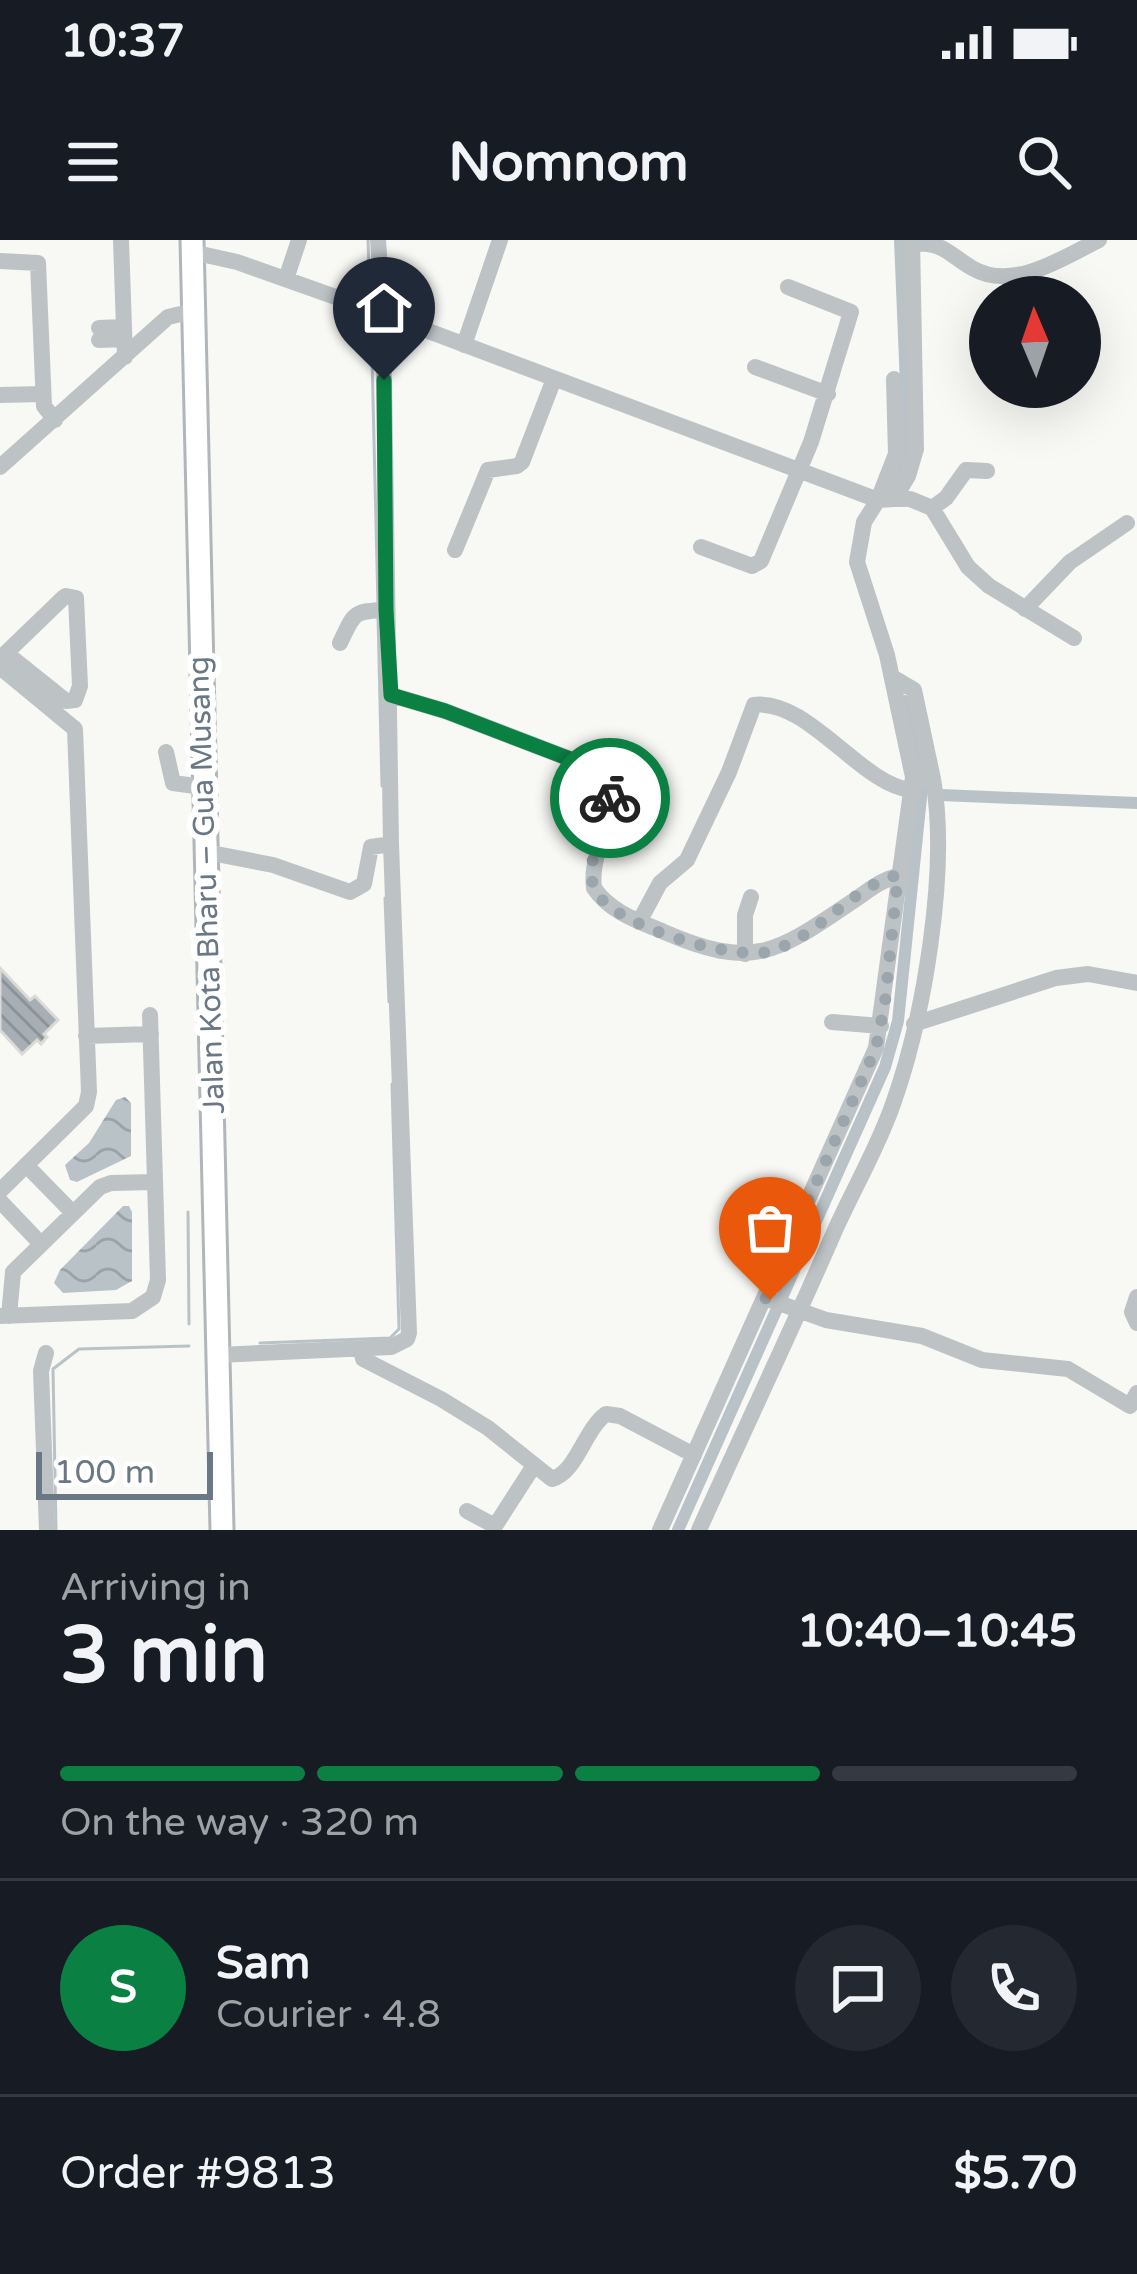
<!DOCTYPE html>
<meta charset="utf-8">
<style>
:root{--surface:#171b24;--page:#242831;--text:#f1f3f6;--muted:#9ea1a6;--line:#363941;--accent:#0b8043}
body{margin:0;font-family:"Varela Round",sans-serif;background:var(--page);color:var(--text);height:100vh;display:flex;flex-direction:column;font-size:45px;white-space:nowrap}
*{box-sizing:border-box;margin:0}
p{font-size:39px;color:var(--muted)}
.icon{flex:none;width:66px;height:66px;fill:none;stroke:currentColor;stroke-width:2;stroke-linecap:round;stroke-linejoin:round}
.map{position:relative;height:1290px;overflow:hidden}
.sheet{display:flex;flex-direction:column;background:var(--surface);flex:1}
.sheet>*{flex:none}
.needle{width:78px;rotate:358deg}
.buttons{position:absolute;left:969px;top:36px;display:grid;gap:24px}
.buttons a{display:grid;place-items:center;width:132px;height:132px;border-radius:50%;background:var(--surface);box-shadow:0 12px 48px #0002;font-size:60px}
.scale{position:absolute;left:36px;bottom:30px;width:177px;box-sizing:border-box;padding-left:12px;border:6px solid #697884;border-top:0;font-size:33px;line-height:42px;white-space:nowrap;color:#697884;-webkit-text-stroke:9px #fff;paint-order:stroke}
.pin{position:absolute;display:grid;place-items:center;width:102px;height:102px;color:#fff;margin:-123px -51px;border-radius:50% 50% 50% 0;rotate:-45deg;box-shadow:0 0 12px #0007}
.pin .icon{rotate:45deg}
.courier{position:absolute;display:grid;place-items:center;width:120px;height:120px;margin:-60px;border:9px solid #0b8043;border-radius:50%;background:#fff;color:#222;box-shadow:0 3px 15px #0007}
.head em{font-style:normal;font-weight:800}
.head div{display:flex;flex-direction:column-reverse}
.head{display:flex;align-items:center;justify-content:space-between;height:204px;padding:0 60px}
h1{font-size:78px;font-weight:800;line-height:90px}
.bar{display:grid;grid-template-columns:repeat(4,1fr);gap:18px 12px;align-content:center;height:144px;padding:0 60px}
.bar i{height:15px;border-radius:9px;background:var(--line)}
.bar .active{background:var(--accent)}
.bar p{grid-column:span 4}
.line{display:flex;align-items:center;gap:30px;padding:0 60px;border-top:3px solid var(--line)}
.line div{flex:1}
.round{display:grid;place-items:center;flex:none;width:126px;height:126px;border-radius:63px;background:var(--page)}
.status{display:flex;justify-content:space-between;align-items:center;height:84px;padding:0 60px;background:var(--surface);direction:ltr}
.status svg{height:33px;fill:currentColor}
header{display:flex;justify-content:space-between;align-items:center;height:156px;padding:0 60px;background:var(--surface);font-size:54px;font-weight:800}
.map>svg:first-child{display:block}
.water{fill:url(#water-waves)}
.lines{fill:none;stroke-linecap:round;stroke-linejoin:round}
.stream{stroke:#b9c3c7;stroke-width:3}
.canal{stroke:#b9c3c7;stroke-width:12}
.building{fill:url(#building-back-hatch);stroke:#dadad8;stroke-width:3}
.major-casing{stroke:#b1b6ba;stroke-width:27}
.minor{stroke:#bdc2c5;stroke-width:16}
.major{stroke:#fff;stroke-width:21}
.done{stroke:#9ba5ac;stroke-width:12;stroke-dasharray:0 21.6}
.route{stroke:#0b8043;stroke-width:15}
.labels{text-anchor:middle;stroke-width:12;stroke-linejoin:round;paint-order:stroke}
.street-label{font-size:30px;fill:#697884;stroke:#fff}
</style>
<div class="status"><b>10:37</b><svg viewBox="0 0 49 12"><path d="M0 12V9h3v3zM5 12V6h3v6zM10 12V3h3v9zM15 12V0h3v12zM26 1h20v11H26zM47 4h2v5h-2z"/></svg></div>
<header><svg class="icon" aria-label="menu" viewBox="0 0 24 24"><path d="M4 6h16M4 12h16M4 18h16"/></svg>Nomnom<svg class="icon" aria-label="search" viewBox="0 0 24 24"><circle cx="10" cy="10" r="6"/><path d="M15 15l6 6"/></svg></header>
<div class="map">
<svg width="1137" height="1290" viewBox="0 0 1137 1290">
<defs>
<pattern id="water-waves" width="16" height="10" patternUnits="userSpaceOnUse" patternTransform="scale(3)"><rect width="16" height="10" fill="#b9c3c7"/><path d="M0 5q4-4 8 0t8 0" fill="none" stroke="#9aa3a7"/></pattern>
<pattern id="building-back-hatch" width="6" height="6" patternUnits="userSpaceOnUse" patternTransform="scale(3)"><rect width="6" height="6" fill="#a7afb4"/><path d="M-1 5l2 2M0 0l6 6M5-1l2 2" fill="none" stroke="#8c9398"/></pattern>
</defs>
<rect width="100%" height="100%" fill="#f8f8f5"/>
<path class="water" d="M 125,857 L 131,863 L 131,916 L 77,942 L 70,940 L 65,925 L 89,903 L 116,860 Z
M 123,966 L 129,966 L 132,972 L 132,1041 L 116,1050 L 63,1053 L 54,1043 L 60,1030 Z"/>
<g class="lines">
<path class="stream" d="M 368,0 L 370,60
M 371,76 L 378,366
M 378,376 L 382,546
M 385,658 L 389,762
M 188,972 L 189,1084
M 260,1103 L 390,1098 L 399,1089 L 392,844
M 56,1290 L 53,1129 L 79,1109 L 189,1106"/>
<path class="canal" d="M 893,248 L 906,215 L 908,193 L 900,0
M 905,461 L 922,530
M 941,555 L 1137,563
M 678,1290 L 885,827 L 898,781 L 922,548"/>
</g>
<path class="building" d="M 0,728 L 30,760 L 35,756 L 58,780 L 44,794 L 47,797 L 41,804 L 37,800 L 22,814 L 0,790 Z"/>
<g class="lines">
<g class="major-casing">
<path id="major" d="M 192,0 L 222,1290"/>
</g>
<path class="minor" d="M 121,0 L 125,117
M 912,3 C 945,3 947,13 972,28 C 1013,52 1062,18 1099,0
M 192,12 L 237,22 L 375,71 L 878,260 L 896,214 L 894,139
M 0,21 L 38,23 L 44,166 L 55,180
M 286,39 L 299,0
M 99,88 L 124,87
M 99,100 L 124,99
M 464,105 L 500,0
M 755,127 L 828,154
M 0,155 L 43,154
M 0,227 L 168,77 L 193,71
M 894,259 L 910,259 L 932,268 L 968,327 L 989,346 L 1074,398
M 932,268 L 946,258 L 966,230 L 987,231
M 701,307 L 752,326 L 761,321 L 811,202 L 851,72 L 788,47
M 455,310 L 488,230 L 517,226 L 522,222 L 554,139
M 1025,369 L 1070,322 L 1127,283
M 340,403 C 354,374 352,371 385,370
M 0,419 L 6,413 L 63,358 L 66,356 L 76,358 L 80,446 L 75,460 L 66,461 L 6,413
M 0,427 L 75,489 L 89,852 L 86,866 L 78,874 L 0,951
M 892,437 L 914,450 L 933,539
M 391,455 L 445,471 L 591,527 C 630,560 588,607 594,648 C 610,672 638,681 664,692 C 752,730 775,714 850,663 C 866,653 879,640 898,636
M 166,512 L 173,543 L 203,547
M 206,612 L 273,625 L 350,652 L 364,644 L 371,607 L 391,604
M 639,682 L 660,643 L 687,620 L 729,532 L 754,465 C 808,458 861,545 911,550
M 745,714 L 745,675 L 751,657
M 832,782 L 881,786
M 914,784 L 1056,738 L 1088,734 L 1137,743
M 86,796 L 151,794
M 26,925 L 73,973
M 0,961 L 41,1004
M 1137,1057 L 1132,1072 L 1137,1083
M 765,1058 L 826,1080 L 922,1096 L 982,1120 L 1068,1129 L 1130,1166 L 1137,1153
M 0,1076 L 132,1071 L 153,1057 L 158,1040 L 150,775
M 9,1076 L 13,1032 L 100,947 L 111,943 L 155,942
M 361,1109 L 363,1119 L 441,1159 L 488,1188 L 552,1239 C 577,1232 584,1190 606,1174 L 620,1176 L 694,1215
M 46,1113 L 41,1131 L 47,1290
M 218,1115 L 391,1107 L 407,1099 L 409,1093 L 391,604 L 383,74 L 378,0
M 467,1271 L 495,1286 L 533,1227
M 660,1290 L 876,808 L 913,537
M 699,1290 C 743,1192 789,1096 832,997 C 851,953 877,910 893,864 C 924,777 949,629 933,539 L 913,537 L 887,415 L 857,322 L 864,282 L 878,260 L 894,259 L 908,236 L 916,209 L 912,0"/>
<use href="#major" class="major"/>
</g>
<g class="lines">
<path class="done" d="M 610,558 C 607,586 584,620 594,648 C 608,685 735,722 771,711 C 818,697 851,647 898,635 L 885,762 L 876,808 L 765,1058 L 770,1060"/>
<path class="route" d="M 384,140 L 386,370 L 391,455 L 445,471 L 591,527 L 602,536 L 610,558"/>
</g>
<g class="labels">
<g class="street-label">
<text transform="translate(206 645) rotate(-92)" y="10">Jalan Kota Bharu – Gua Musang</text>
</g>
</g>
</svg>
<div class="buttons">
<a><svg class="needle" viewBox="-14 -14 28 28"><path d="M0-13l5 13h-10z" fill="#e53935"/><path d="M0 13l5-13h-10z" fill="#9ea1a6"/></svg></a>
</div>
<div class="scale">100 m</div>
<div class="pin" style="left:770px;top:1060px;background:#ea580c"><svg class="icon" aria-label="bag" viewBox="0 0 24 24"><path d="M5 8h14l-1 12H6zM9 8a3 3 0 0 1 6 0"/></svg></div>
<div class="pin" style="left:384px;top:140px;background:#1f2937"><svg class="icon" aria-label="home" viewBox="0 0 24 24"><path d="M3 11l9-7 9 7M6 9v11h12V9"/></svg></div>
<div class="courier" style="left:610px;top:558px"><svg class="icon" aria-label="bike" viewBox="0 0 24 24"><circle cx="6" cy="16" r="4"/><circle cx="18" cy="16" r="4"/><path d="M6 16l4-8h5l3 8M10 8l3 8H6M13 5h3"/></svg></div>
</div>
<section class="sheet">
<div class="head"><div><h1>3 min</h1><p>Arriving in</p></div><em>10:40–10:45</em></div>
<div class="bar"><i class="active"></i><i class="active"></i><i class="active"></i><i></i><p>On the way · 320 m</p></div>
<div class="line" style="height:216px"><b class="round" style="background:var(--accent);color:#fff">S</b><div><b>Sam</b><p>Courier · 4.8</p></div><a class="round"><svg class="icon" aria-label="chat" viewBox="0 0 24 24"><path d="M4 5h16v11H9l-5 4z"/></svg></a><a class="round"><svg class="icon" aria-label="phone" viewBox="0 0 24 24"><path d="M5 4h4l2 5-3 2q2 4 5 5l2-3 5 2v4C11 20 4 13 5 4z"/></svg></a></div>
<div class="line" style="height:156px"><div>Order #9813</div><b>$5.70</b></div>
</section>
